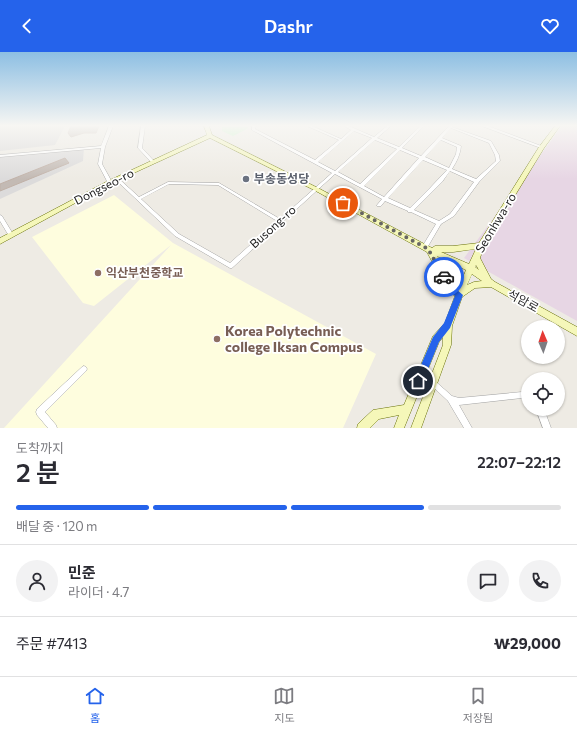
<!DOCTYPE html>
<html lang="ko">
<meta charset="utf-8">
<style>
:root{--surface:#fff;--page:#f2f2f3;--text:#2b2b33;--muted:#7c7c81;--line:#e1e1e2;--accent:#2563eb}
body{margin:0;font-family:Commissioner,"Noto Sans KR",sans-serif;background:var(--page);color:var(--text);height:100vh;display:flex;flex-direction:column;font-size:15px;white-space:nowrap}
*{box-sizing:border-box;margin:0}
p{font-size:13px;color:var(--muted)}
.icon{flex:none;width:22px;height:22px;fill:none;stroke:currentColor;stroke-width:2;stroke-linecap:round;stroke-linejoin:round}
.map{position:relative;height:376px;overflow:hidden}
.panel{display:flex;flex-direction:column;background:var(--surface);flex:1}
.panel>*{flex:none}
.needle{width:26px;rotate:358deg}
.fabs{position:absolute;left:521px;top:268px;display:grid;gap:8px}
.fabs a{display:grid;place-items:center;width:44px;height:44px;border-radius:50%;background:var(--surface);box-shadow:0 1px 3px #0004;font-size:20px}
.pin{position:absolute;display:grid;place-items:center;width:34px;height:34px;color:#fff;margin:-17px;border:2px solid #fff;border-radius:50%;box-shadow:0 1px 4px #0007}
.courier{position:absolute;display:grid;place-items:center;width:40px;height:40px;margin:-20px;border:3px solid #2563eb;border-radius:50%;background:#fff;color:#222;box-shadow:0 1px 5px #0007}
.head em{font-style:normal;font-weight:600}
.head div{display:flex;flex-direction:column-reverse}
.head{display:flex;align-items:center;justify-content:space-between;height:68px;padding:0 16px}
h1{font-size:26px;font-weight:600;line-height:30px}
.bar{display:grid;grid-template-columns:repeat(4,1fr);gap:6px 4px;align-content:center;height:48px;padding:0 16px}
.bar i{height:5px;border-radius:3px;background:var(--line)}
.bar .active{background:var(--accent)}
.bar p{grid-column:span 4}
.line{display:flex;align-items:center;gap:10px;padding:0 16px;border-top:1px solid var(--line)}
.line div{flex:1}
.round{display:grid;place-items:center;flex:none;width:42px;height:42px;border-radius:21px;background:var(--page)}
header{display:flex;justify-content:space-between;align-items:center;height:52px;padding:0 16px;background:var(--accent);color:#fff;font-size:18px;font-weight:600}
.dock{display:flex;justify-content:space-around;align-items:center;height:56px;border-top:1px solid var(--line);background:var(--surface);font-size:11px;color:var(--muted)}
.dock a{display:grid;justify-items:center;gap:2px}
.dock .active{color:var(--accent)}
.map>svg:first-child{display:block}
.residential{fill:#dcdbdb}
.industrial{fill:#e7d6e4}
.education{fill:#fefdde}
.park{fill:#c2f8c5}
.building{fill:#c3bab4;stroke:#c0b1a7}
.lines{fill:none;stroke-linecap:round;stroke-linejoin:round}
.street-casing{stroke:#a5a5a5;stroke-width:1}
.secondary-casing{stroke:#687108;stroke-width:1}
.street{fill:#fff;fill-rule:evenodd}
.secondary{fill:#f5f7b9;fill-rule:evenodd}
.route{fill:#2563eb}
.done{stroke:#676663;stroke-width:4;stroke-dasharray:0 7.2}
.worship-dot{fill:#6b7280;stroke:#fff;stroke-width:1.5}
.education-dot{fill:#8d6e63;stroke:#fff;stroke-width:1.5}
.labels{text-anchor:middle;stroke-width:3.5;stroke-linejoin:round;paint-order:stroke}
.worship-label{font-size:12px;font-weight:bold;fill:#5b616d;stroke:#fff;text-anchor:start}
.street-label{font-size:12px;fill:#1e1e1e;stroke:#fff}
.education-label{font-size:12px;font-weight:bold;fill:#785e54;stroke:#fff;text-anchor:start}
.near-education-label{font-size:14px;font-weight:bold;fill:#785e54;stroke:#fff;text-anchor:start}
</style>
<header><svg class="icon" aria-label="back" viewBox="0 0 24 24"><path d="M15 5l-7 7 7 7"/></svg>Dashr<svg class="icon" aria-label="heart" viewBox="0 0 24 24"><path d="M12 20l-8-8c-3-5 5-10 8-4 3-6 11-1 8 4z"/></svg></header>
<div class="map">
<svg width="577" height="376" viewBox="0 0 577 376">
<rect width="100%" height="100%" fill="#eeebe4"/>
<path class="residential" d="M 0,74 L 65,74 L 55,93 L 0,99 Z
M 84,96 L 83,109 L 0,147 L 0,102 Z"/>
<path class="industrial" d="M 562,74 L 577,74 L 577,269 L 464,206 Z"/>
<path class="education" d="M 114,143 L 173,191 L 376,302 L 343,376 L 4,376 L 171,193 L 94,254 L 83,251 L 32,185 Z"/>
<path class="park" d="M 222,74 L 249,74 L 247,77 L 233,84 L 222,79 Z"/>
<path class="building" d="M 71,74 L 99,74 L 96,81 L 84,81 L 71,85 L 68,81 Z
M 65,106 L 69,111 L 0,139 L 0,132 Z"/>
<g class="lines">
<g class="street-casing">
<path id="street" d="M 109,74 L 113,74 L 105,95 L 102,112 L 112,130 L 112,131 L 108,131 L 98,112 L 101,96 L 0,105 L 0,103 L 101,94 Z
M 141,74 L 145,74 L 142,96 L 154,109 L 154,111 L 152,111 L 138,96 Z
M 252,74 L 256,74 L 255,77 L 315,108 L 339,88 L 307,74 L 312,74 L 341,87 L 351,78 L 344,74 L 349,74 L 374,85 L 387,74 L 391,74 L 377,86 L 399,95 L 420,74 L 424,74 L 402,96 L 421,104 L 449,74 L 453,74 L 452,75 L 491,89 L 499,103 L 500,109 L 479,130 L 454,164 L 441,172 L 427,196 L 423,196 L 422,195 L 436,172 L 411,160 L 408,160 L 408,159 L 385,149 L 381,154 L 377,154 L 377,153 L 382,147 L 335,122 L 232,216 L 230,216 L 175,184 L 115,127 L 116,126 L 118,126 L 139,145 L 168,130 L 219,131 L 280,167 L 332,121 L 252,78 ZM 451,76 L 489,91 L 495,103 L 496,109 L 476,127 L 452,117 C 457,109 460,103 461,94 L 442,86 ZM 354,79 L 372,86 L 335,119 L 318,110 ZM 375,88 L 397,97 L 360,132 L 338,120 ZM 441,88 L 457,95 L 456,102 L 449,116 L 425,105 ZM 400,98 L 419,106 L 384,145 L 364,134 ZM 423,108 L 447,118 L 430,136 L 410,156 L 388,146 ZM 450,119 L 474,130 L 450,162 L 439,169 L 414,158 L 442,130 ZM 169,132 L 218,133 L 277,169 L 230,211 L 179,182 L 141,147 Z
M 482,74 L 488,74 L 544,95 L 542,96 L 541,96 Z
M 0,163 L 2,164 L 13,182 L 13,184 L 9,184 L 0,169 Z
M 84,314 L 86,315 L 87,317 L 86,319 L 45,360 L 56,373 L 57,376 L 48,376 L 37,363 L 36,360 L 37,357 L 82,315 Z
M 433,328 L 435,329 L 452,344 L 459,346 L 522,340 L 528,341 L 528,347 L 522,346 L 459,353 L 472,376 L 464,376 L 448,349 L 431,333 L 430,331 L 431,329 Z
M 536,357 L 544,357 L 551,376 L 543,376 Z"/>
</g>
<g class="secondary-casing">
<path id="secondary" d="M 204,74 L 209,74 L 212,83 L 318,136 L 432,196 L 435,194 L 453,194 L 479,191 L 539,95 L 555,74 L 560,74 L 544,96 L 484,194 L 480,206 L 491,227 L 495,230 L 577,275 L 577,284 L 491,235 L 475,236 L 462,245 L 452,274 L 451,293 L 421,376 L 411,376 L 443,293 L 443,285 L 439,290 L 404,376 L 394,376 L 399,363 L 379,367 L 370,376 L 357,376 L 358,372 L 373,358 L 404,353 L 433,284 L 445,271 L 455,244 L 443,235 L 436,217 L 427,200 L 314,138 L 210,86 L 112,131 L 0,192 L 0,186 L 108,129 L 207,83 ZM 476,197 L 469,212 L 441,200 L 453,200 ZM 437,204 L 466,218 L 458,237 L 449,231 L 444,216 ZM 476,213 L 479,218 L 475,215 ZM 472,222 L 482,229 L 474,230 L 467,233 Z"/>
</g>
<use href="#street" class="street"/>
<use href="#secondary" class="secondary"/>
</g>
<linearGradient id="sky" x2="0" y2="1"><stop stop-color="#8dbfe3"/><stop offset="0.58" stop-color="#f7f6f3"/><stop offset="1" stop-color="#f7f6f3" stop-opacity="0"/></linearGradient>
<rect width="577" height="127" fill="url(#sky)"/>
<path class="route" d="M 444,222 L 447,223 L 449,231 L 463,243 L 450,276 L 439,290 L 422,332 L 418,334 L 415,332 L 414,329 L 433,285 L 444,271 L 455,244 L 443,235 L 440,225 Z"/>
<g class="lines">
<path class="done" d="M 343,151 L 428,197 L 444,225"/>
</g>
<circle class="worship-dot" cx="246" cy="127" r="4"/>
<g class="education-dot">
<circle cx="98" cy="221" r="4"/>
<circle cx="217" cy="287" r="4"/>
</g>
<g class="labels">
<g class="worship-label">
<text x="254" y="131">부송동성당</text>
</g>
<g class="street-label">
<text transform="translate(104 135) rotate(-27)" y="4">Dongseo-ro</text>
<text transform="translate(496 171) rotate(-59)" y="4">Seonhwa-ro</text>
<text transform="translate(273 175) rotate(-42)" y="4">Busong-ro</text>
<text transform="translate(523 249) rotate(29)" y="4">석암로</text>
</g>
<g class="education-label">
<text x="106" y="225">익산부천중학교</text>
</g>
<g class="near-education-label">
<text x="225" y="284">Korea Polytechnic<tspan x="225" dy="16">college Iksan Compus</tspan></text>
</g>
</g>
</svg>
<div class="fabs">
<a><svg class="needle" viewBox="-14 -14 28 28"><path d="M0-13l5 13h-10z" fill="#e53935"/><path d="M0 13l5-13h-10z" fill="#7c7c81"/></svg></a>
<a><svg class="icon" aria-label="locate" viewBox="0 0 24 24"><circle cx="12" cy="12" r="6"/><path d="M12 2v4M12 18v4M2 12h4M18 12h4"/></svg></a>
</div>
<div class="pin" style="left:343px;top:151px;background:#ea580c"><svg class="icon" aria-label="bag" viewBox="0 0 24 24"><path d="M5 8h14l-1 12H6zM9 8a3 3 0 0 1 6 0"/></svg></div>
<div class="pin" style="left:418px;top:329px;background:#1f2937"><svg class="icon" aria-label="home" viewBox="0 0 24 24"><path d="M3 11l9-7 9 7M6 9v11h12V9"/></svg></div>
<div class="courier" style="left:444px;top:225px"><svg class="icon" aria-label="car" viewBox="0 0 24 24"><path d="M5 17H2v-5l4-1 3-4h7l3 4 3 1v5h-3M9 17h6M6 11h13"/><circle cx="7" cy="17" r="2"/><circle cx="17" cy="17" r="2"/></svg></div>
</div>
<section class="panel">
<div class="head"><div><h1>2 분</h1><p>도착까지</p></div><em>22:07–22:12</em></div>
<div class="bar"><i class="active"></i><i class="active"></i><i class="active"></i><i></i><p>배달 중 · 120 m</p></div>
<div class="line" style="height:72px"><a class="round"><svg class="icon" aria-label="person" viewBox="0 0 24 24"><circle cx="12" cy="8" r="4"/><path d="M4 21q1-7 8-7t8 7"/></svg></a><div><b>민준</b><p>라이더 · 4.7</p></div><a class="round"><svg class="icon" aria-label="chat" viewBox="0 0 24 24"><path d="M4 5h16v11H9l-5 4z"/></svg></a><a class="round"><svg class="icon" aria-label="phone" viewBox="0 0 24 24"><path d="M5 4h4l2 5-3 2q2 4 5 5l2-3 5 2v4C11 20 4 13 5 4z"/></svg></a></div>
<div class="line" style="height:52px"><div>주문 #7413</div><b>₩29,000</b></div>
</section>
<nav class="dock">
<a class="active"><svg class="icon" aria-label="home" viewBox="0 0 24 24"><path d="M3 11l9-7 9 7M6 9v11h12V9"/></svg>홈</a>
<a><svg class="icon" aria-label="map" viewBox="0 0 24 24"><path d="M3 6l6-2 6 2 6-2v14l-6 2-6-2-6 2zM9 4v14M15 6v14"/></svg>지도</a>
<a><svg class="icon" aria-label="saved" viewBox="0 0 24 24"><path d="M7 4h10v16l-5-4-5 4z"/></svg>저장됨</a>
</nav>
